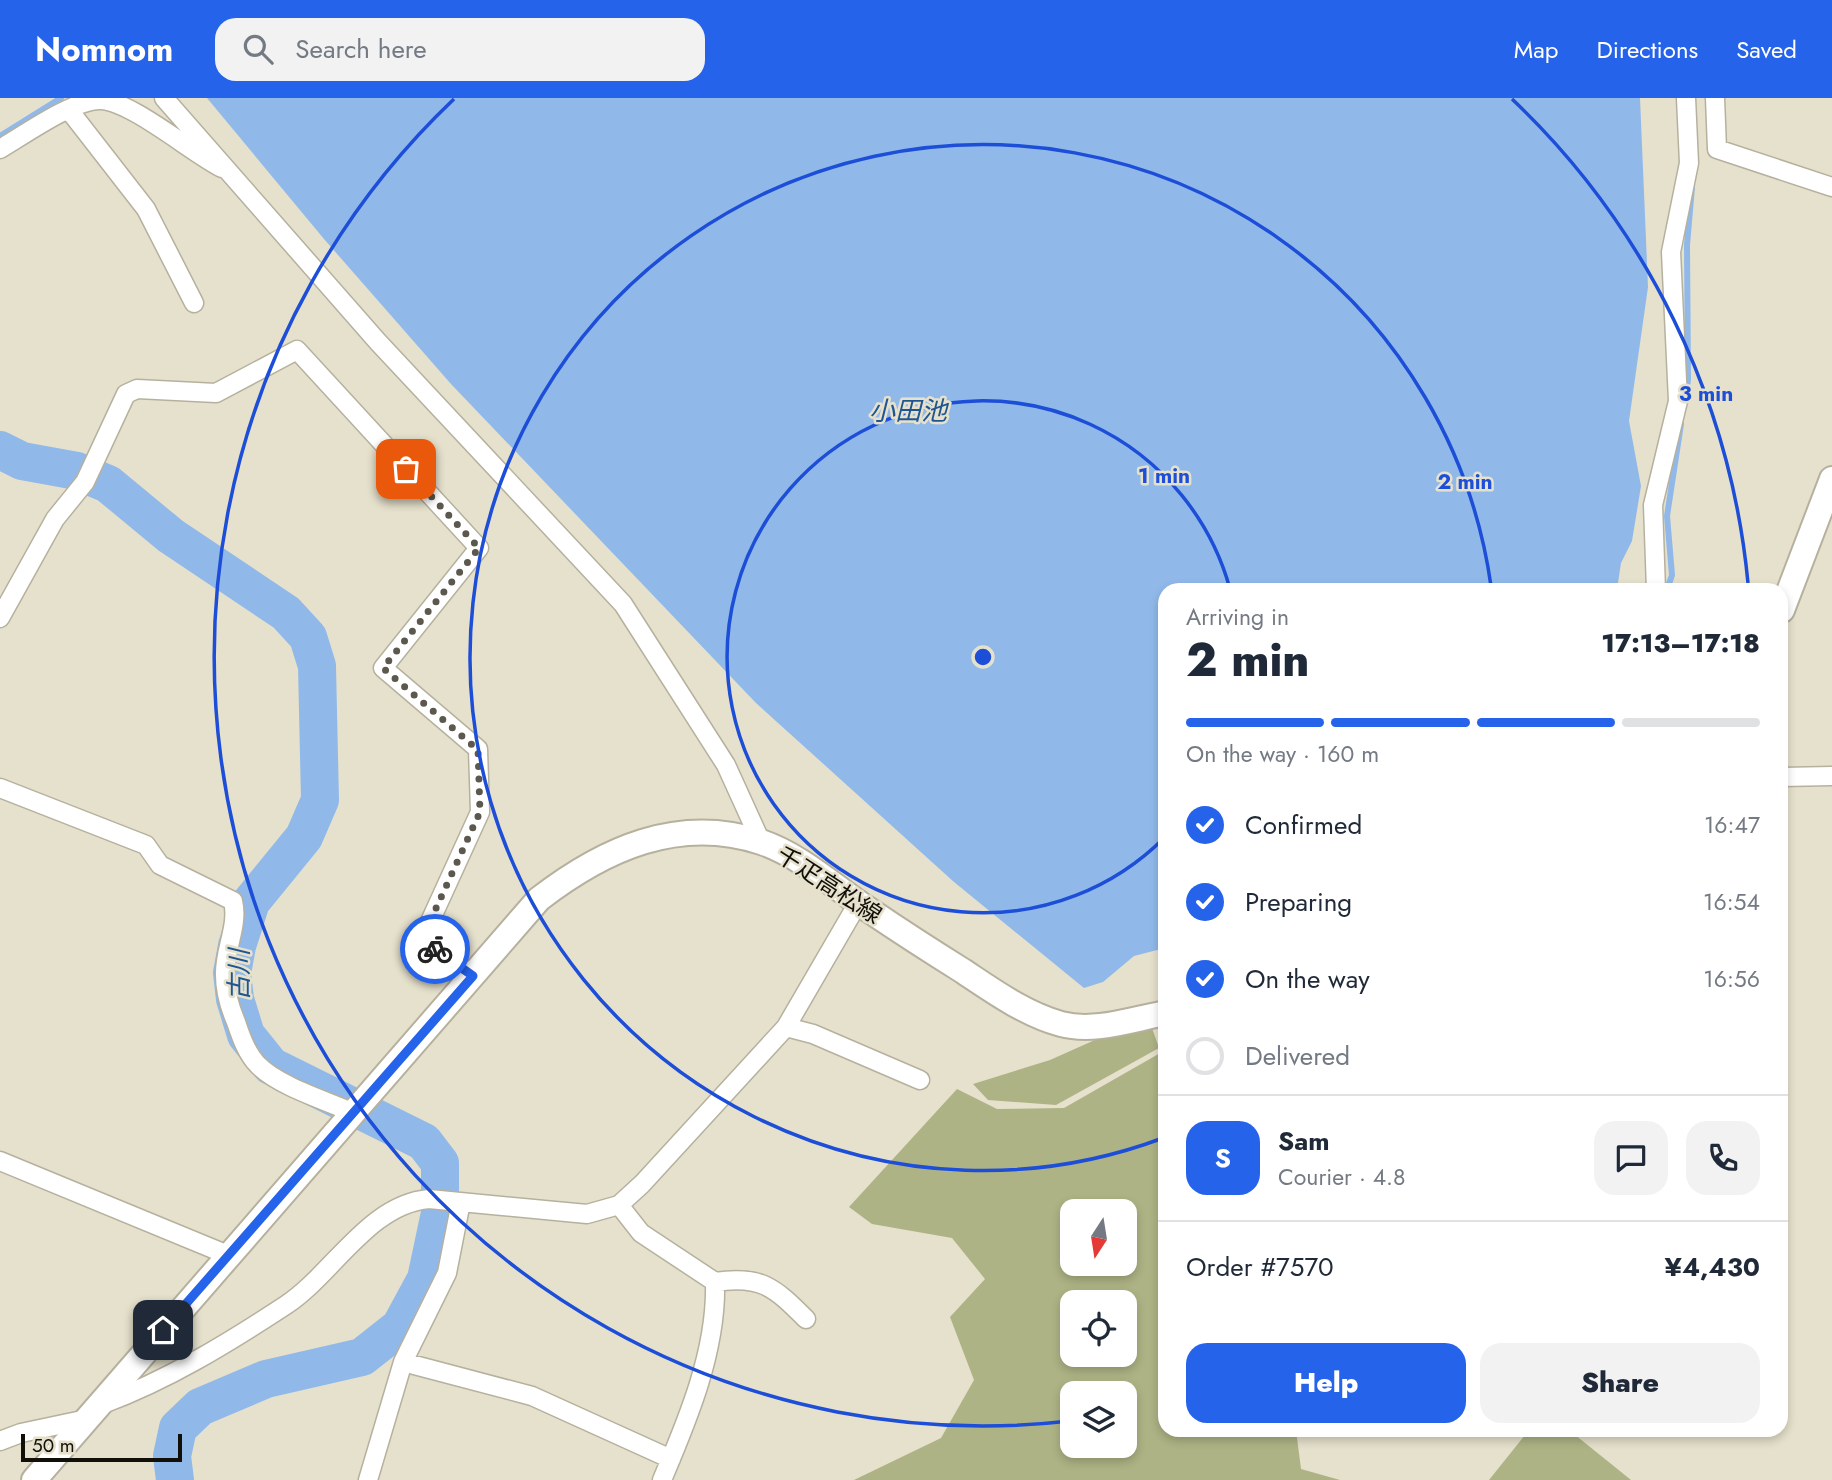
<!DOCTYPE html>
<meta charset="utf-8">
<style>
:root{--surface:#fff;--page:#f2f2f3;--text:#1f2937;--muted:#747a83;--line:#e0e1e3;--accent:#2563eb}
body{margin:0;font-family:Jost,"Noto Sans JP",sans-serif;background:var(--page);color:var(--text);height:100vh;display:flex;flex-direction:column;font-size:26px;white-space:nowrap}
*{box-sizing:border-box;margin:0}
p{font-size:23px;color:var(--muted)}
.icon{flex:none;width:38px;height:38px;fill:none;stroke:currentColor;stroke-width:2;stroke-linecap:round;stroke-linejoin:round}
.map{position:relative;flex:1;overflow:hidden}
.drawer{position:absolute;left:1158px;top:485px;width:630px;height:854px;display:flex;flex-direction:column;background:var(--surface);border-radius:21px;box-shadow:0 4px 10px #0003}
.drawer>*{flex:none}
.needle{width:46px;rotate:192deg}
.tools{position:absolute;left:1060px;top:1101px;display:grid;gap:14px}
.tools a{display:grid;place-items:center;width:77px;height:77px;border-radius:14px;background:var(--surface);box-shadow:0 4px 10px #0003;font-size:35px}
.scale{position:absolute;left:21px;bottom:18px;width:161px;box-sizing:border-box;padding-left:7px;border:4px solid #110f08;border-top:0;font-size:19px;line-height:24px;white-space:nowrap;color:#110f08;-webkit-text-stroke:5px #e6e1cc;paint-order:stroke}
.pin{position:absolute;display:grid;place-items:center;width:60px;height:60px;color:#fff;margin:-30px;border-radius:14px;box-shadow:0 4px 10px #0006}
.courier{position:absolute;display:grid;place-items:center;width:70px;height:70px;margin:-35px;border:5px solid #2563eb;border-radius:50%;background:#fff;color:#222;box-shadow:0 2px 9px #0007}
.summary em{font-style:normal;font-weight:800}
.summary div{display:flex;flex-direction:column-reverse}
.summary{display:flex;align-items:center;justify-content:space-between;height:119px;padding:0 28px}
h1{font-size:46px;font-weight:800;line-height:52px}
.bar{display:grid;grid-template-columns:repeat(4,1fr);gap:10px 7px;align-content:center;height:84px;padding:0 28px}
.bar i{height:9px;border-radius:5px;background:var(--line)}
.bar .current{background:var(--accent)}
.bar p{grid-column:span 4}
.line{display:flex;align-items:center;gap:18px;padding:0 28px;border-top:2px solid var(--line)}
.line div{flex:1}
.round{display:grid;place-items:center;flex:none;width:74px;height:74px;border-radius:21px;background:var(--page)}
ol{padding:0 28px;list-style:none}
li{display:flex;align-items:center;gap:21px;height:77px}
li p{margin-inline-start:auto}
li .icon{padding:7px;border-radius:50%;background:var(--accent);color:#fff;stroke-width:4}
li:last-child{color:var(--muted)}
li i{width:38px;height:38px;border:4px solid var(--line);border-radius:50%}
.action{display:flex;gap:14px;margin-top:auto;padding:14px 28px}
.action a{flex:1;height:80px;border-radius:21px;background:var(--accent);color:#fff;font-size:28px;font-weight:800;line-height:80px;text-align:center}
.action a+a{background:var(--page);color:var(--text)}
header{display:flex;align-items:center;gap:42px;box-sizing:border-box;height:98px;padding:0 35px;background:var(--accent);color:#fff}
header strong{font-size:33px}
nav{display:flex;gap:38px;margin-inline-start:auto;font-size:24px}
.search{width:490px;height:63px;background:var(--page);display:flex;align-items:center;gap:18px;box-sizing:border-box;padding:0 24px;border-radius:21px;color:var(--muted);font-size:26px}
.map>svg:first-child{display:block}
.green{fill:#aeb385;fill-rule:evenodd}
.water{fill:#90b9ea}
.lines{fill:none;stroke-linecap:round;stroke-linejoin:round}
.stream{stroke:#90b9ea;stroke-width:6}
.river{stroke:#90b9ea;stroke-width:38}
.minor-casing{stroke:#b6b19e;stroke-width:21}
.secondary-casing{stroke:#b6b19e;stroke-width:28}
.minor{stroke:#fff;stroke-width:18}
.secondary{stroke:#fff;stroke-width:24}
.done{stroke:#5c584d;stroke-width:7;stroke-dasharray:0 12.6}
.route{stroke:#2563eb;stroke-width:9}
.ring{fill:none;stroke:#1d4ed8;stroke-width:3.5}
.labels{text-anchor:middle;stroke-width:5;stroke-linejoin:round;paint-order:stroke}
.street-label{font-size:24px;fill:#110f08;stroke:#e6e1cc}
.water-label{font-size:26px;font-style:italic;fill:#1f5591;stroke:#e6e1cc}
.centre{fill:#1d4ed8;stroke:#e6e1cc;stroke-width:3.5}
.ring-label{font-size:21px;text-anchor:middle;font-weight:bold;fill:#1d4ed8;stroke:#e6e1cc;stroke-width:5;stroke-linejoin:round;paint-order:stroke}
</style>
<header>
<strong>Nomnom</strong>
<div class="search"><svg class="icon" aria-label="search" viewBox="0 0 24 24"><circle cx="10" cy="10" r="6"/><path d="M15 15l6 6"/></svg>Search here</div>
<nav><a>Map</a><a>Directions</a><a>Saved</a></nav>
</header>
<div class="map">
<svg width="1832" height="1382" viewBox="0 0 1832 1382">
<rect width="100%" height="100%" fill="#e6e1cc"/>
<path class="green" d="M 1151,927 L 1159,950 L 1056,1007 L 988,1002 L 973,986 L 1050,962 L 1115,933 Z
M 1162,954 L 1166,955 L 1166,1332 L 1296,1332 L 1301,1371 L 1340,1382 L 854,1382 L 941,1340 L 974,1282 L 950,1219 L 985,1181 L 952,1140 L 872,1126 L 849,1109 L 957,991 L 997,1011 L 1064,1010 ZM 1073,1113 L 1125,1113 L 1125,1166 L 1073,1166 ZM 1073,1204 L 1125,1204 L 1125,1256 L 1073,1256 ZM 1073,1295 L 1125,1295 L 1125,1348 L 1073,1348 Z
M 1529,1332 L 1569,1332 L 1631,1382 L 1489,1382 Z"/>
<path class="water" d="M 207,0 L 1640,0 L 1648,189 L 1629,323 L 1641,388 L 1632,443 L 1621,465 L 1617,491 L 1166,492 L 1165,850 L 1134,858 L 1103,884 L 1084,890 L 954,784 L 756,605 L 451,286 L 324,141 Z"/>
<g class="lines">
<path class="stream" d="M 0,38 L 61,0
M 1685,302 L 1688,282 L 1687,147 L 1692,89
M 1667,492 L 1672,477 L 1667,418 L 1681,326"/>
<path class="river" d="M 0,352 L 22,363 L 77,373 L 108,386 L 171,438 L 286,515 L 308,539 L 317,568 L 320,702 L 304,739 L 251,804 L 237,848 L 232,875 L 235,901 L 246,937 L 271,968 L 424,1044 L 440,1065 L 440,1115 L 426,1181 L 400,1229 L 362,1259 L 266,1281 L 200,1309 L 178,1330 L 172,1358 L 175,1382"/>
<g class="minor-casing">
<path id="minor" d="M 164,0 L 378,244 L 623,506 L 726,667 L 761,744
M 1715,0 L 1717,51 L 1832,89
M 69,12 L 146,111 L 194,205
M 0,51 C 24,37 74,1 101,2 C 131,3 192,55 222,70
M 1656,492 L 1653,407 L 1678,303 L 1671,154 L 1689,65 L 1686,0
M 0,520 L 55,421 L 85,384 L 126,296 L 137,291 L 216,295 L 297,252 L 479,450 L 383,570 L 478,651 L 480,714 L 422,841 L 473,878
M 1782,679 L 1832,678
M 0,690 L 146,747 L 160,767 L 233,803 C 239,828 224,852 225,877 C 225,893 230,910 236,924 C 241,939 247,956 258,967 C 278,988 327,1003 354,1015
M 786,929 L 813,936 L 920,982
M 0,1063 L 228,1157
M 619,1107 L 641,1135 L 715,1184 C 717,1252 688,1321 662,1382
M 715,1184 C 761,1177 774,1189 806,1221
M 403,1264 L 447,1175 L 461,1104
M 103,1306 C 168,1282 228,1245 286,1207 C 333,1176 369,1106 429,1101 L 587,1116 L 619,1107 L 642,1086 L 786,929 L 858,805
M 0,1343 L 21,1335 L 87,1321
M 368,1382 L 403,1264 L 532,1298 L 671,1361"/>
</g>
<g class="secondary-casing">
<path id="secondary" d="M 1782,512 L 1832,381
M 34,1382 L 539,801 C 604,751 678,717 761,744 C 802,758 834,789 869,812 C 900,833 931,853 963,873 C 993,893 1025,916 1061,926 C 1095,935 1132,921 1166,915"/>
</g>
<use href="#minor" class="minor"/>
<use href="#secondary" class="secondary"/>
</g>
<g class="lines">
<path class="done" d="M 406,371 L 479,450 L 383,570 L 478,652 L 480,714 L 422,841 L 435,851"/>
<path class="route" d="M 163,1232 L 473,878 L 435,851"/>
</g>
<g class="ring">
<path d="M1164 740A256 256 0 1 1 1230 491"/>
<path d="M1163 1040A513 513 0 1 1 1491 488"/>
<path d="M1070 1323A769 769 0 0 1 454 1M1512 1A769 769 0 0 1 1748 485"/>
</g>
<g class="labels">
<g class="street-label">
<text transform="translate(829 787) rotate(33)" y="8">千疋高松線</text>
</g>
<g class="water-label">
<text x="908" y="322">小田池</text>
<text transform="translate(239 877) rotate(-90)" y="9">古川</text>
</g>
</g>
<circle cx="983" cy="559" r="10" class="centre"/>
<g class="ring-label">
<text x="1706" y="303">3 min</text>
<text x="1164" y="385">1 min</text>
<text x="1465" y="391">2 min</text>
</g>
</svg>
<div class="tools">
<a><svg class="needle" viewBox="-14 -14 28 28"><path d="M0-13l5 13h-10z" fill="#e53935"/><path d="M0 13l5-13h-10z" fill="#747a83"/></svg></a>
<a><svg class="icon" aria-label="locate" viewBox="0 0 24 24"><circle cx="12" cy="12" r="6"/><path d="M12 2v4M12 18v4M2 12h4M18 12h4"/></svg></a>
<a><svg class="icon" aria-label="layers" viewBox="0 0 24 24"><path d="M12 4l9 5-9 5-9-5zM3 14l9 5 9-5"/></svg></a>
</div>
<div class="scale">50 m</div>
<div class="pin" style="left:406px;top:371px;background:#ea580c"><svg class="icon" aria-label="bag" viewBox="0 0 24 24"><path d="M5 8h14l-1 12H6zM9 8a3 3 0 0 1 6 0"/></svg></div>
<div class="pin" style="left:163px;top:1232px;background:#1f2937"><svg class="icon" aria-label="home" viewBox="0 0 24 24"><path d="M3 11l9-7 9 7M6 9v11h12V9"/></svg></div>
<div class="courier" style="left:435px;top:851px"><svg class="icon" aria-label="bike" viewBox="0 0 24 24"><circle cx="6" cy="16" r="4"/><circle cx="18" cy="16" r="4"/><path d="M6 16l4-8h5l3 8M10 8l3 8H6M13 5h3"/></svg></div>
<section class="drawer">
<div class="summary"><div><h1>2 min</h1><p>Arriving in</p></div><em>17:13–17:18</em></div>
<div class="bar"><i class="current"></i><i class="current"></i><i class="current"></i><i></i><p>On the way · 160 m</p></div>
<ol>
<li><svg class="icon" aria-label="check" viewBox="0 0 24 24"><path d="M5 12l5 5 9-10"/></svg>Confirmed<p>16:47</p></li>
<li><svg class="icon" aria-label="check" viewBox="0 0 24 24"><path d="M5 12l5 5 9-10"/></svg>Preparing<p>16:54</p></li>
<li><svg class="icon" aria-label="check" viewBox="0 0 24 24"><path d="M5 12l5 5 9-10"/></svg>On the way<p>16:56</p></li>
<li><i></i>Delivered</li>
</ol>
<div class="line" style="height:126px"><b class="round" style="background:var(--accent);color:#fff">S</b><div><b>Sam</b><p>Courier · 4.8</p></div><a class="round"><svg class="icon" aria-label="chat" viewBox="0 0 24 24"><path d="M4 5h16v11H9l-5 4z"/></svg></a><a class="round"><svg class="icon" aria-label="phone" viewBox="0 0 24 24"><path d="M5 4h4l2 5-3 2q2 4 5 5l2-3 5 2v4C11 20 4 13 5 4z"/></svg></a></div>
<div class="line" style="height:91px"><div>Order #7570</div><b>¥4,430</b></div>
<div class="action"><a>Help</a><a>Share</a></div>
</section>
</div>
